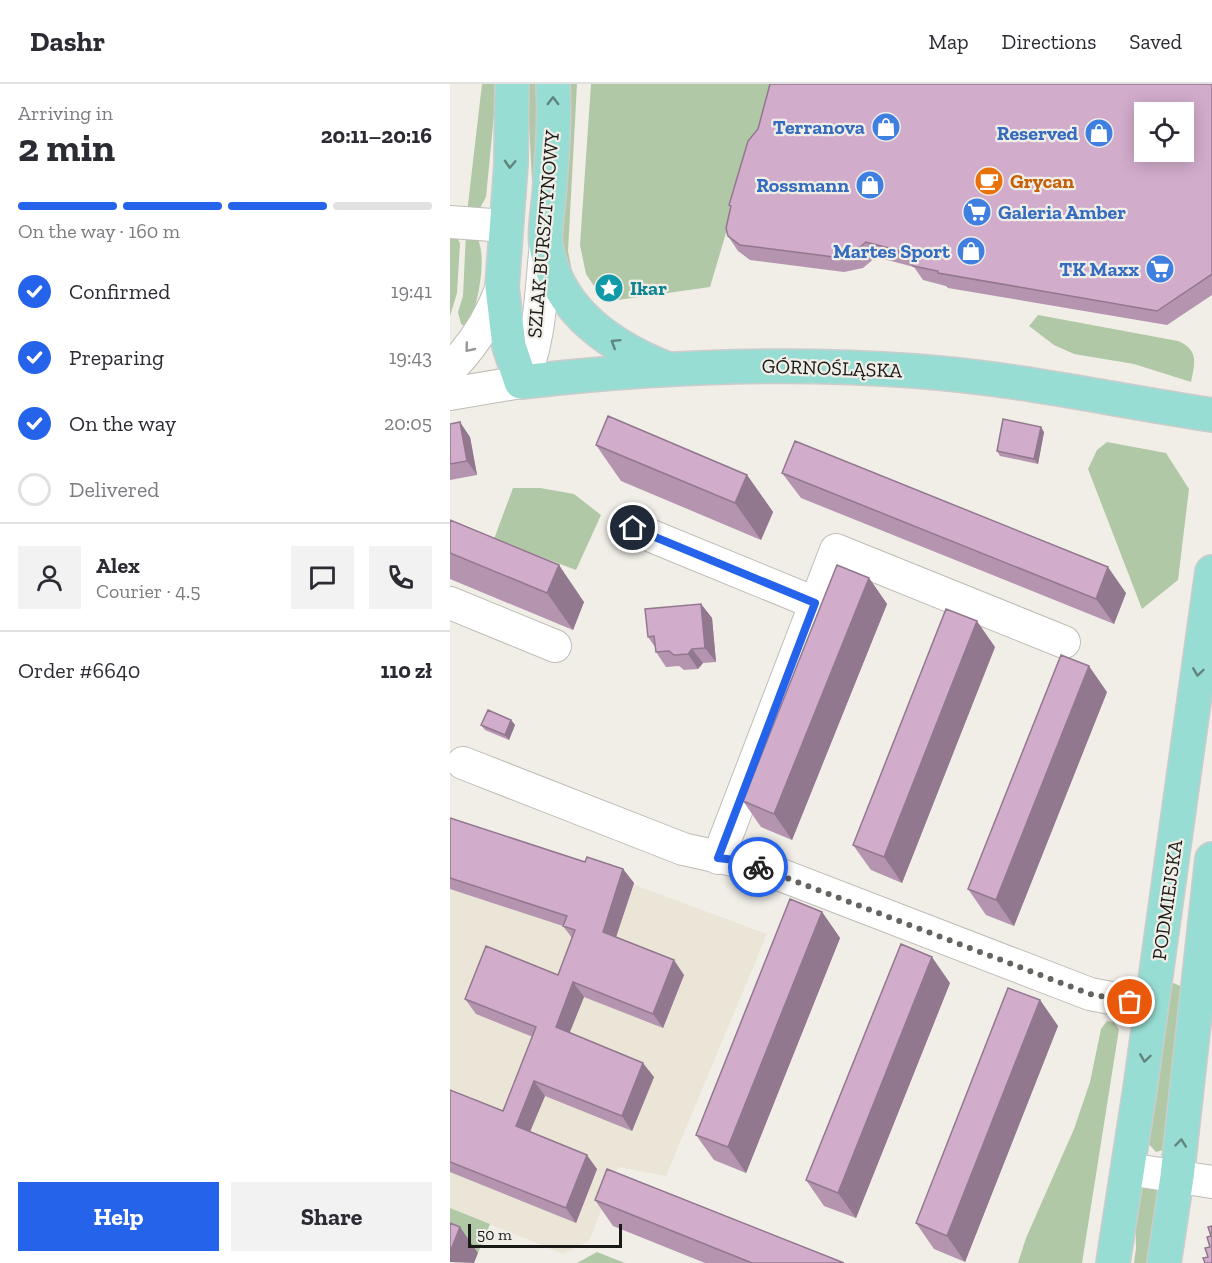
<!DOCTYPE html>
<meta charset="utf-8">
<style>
:root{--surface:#fff;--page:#f2f2f3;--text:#2b2b33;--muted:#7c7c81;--line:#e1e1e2;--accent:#2563eb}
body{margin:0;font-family:"Zilla Slab",serif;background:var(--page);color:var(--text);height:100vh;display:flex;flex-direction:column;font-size:22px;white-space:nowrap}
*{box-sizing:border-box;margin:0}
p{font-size:20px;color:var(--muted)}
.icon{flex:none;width:33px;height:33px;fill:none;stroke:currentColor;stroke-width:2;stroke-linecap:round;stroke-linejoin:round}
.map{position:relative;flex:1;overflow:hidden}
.details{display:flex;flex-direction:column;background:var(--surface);width:450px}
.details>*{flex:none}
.controls{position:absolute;left:684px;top:18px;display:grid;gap:12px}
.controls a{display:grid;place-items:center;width:60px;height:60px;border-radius:0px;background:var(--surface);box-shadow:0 3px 15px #0003;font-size:30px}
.scale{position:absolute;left:18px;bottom:15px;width:154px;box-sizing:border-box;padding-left:6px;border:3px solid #191916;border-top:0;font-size:16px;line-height:21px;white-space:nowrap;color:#191916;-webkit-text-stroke:4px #f1eee8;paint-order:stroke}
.pin{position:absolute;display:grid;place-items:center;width:51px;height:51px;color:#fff;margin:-26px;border:3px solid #fff;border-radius:50%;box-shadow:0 2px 6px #0007}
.courier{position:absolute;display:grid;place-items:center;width:60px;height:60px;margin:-30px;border:4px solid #2563eb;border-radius:50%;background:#fff;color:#222;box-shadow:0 2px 8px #0007}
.head em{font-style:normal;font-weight:800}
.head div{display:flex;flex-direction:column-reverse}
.head{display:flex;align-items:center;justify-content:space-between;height:102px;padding:0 18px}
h1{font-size:39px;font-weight:800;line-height:45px}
.bar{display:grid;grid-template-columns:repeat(4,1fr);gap:9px 6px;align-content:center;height:72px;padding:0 18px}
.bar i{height:8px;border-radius:4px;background:var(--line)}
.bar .active{background:var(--accent)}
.bar p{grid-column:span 4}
.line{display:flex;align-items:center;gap:15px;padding:0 18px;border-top:2px solid var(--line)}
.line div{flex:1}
.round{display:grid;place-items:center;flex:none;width:63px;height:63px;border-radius:0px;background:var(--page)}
ol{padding:0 18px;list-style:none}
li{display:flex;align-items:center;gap:18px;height:66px}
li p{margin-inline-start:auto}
li .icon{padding:6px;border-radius:50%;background:var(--accent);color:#fff;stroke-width:4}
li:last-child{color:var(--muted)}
li i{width:33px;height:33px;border:3px solid var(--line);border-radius:50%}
.primary-button{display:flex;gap:12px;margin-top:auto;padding:12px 18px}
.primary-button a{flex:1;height:69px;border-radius:0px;background:var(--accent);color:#fff;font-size:24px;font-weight:800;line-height:69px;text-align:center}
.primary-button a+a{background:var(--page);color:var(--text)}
header{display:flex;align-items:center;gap:36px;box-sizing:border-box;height:84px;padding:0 30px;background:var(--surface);border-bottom:2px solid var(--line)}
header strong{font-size:28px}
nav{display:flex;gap:33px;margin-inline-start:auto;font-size:21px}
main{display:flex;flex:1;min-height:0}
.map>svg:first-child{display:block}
.built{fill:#eae5d7}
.green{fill:#b1c8a6}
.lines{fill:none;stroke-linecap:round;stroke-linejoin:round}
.minor-casing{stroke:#bfbdb6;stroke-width:34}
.major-casing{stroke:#ccc;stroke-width:36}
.minor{stroke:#fff;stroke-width:32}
.major{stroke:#98ddd3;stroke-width:33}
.wall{fill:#b494af}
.shaded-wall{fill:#92788e}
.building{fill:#d1accb;stroke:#92788e;stroke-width:1.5;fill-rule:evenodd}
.oneway{stroke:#5f857e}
.oneway2{stroke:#989896}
.done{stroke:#656460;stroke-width:6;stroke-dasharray:0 10.8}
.route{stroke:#2563eb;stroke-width:8}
.labels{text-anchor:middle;stroke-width:4.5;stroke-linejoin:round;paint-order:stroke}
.shop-label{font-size:20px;font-weight:bold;fill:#366cbe;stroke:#f1eee8;text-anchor:end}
.food-label{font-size:20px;font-weight:bold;fill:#c56008;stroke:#f1eee8;text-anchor:start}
.street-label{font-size:20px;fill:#191916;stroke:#f1eee8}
.culture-label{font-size:20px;font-weight:bold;fill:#0d838f;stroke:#f1eee8;text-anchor:start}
</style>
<header>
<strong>Dashr</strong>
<nav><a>Map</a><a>Directions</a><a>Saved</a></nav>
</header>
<main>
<section class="details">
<div class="head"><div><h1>2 min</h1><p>Arriving in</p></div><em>20:11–20:16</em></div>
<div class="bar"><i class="active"></i><i class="active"></i><i class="active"></i><i></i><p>On the way · 160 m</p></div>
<ol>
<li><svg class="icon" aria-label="check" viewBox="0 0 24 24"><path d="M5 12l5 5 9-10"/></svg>Confirmed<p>19:41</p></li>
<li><svg class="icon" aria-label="check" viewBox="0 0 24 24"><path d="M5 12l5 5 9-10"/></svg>Preparing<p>19:43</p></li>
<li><svg class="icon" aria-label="check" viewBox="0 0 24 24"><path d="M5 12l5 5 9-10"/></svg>On the way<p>20:05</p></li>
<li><i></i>Delivered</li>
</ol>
<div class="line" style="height:108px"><a class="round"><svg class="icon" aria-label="person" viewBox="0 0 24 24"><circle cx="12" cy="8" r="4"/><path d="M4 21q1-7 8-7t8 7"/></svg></a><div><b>Alex</b><p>Courier · 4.5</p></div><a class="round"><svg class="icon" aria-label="chat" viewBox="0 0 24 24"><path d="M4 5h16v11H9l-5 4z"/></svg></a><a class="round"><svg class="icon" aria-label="phone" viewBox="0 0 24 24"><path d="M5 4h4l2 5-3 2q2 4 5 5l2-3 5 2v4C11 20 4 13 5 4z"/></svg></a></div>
<div class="line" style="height:78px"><div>Order #6640</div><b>110 zł</b></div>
<div class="primary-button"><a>Help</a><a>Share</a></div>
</section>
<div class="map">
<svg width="762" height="1179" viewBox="0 0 762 1179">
<rect width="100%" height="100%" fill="#f1eee8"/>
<path class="built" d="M 0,745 L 147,787 L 317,850 L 216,1092 L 168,1083 L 139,1157 L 113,1170 L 0,1124 Z"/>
<path class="green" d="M 32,0 L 47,0 L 36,113 L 30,124 L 17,129 Z
M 77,0 L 92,0 L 84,100 L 82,97 Z
M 118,0 L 127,0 L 118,167 L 122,187 L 134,209 L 125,215 L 108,154 Z
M 141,0 L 334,0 L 287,112 L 260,203 L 168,216 L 149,209 L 142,199 L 136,190 L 130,161 Z
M 16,149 L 26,152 C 39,171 27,223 18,244 L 11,240 L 8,228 L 13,212 Z
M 0,153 L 7,154 L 10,159 L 7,209 L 0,232 Z
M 588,231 L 728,257 C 749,266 745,279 741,298 L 684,280 L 624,270 L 604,261 L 579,242 Z
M 657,358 L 716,369 L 739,405 L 728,496 L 692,525 L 638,385 L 647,366 Z
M 63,404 L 90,404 L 124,410 L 151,431 L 126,486 L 44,455 Z
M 724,899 L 732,903 L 718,1060 L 713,1066 L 706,1068 L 695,1056 L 716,904 Z
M 657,937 L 664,938 L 669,945 L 632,1179 L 568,1179 L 576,1154 L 624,1045 L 640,998 L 651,945 Z
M 693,1099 L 713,1105 L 701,1179 L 684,1179 L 686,1164 L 685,1115 Z
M 0,1124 L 40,1140 L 28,1169 L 0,1158 Z
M 147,1168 L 175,1179 L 127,1179 Z"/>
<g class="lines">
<g class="minor-casing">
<path id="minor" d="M 0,138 L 56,142
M 0,285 C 24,261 40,235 52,203
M 0,310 L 71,298 C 91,261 91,202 96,160
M 182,444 L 365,519
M 0,519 L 105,562
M 13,679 L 233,765 L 305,781 L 640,910 L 702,922
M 268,774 L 386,466 L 614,558
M 678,1085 L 762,1098"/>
</g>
<g class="major-casing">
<path id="major" d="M 62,0 L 61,80 L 52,203 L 59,262 L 71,298 C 202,283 334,277 465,287 C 565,294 663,316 762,331
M 103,0 C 105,37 102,74 99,111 C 98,126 94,146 96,161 C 106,225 160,262 215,284
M 663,1179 L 690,1005 L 762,488
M 714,1179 L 727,1093 L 762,775"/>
</g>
<use href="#minor" class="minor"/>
<use href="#major" class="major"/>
</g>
<path class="wall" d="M 762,0 L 762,211 L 717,241 L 498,204 L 496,202 L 473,196 L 464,183 L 426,173 L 413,184 L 394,188 L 300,176 L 288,167 L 278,152 L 281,124 L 279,121 Z
M 0,340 L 20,353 L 27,391 L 0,396 Z
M 594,348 L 588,380 L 550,372 L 547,367 Z
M 146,361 L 297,391 L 323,428 L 311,456 L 171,397 Z
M 332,389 L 676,509 L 664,540 L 351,414 Z
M 0,436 L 134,518 L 123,546 L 0,495 Z
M 419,494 L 437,520 L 342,756 L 311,743 L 293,717 Z
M 251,520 L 262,534 L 266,578 L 253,579 L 248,585 L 234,586 L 229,582 L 216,583 L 206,568 L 205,563 L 198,553 Z
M 545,563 L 452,799 L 421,786 L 403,761 Z
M 657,608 L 564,842 L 536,831 L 518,805 Z
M 61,636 L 65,641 L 59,656 L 35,646 L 31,641 Z
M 0,734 L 135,778 L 173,785 L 184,799 L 166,853 L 234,891 L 213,944 L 134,913 L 119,949 L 204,993 L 182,1047 L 95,1012 L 80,1048 L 147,1085 L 126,1139 L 0,1088 L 0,1006 L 53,1027 L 83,953 L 26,930 L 15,915 L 108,891 L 122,854 L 113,842 L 0,805 Z
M 372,828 L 390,854 L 296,1089 L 264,1076 L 246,1051 Z
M 500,899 L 406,1134 L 374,1122 L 356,1096 Z
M 590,916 L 608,942 L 515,1178 L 484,1165 L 466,1139 Z
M 145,1116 L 394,1179 L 255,1179 L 163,1142 Z"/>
<path class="shaded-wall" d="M 10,338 L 20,353 L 27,391 L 17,377 Z
M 591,343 L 594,348 L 588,380 L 584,375 Z
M 297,391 L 323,428 L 311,456 L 285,419 Z
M 109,481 L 134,518 L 123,546 L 97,509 Z
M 658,483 L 676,509 L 664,540 L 646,515 Z
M 419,494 L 437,520 L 342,756 L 324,730 Z
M 251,520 L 262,534 L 266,578 L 255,564 Z
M 527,537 L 545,563 L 452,799 L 434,773 Z
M 242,565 L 253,579 L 248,585 L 238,570 Z
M 639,582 L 657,608 L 564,842 L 546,816 Z
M 61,636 L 65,641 L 59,656 L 55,651 Z
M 173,785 L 184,799 L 163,862 L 153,848 Z
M 372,828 L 390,854 L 296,1089 L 278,1063 Z
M 482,873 L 500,899 L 406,1134 L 388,1109 Z
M 224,876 L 234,891 L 213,944 L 203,930 Z
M 123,898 L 134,913 L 116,958 L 106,943 Z
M 590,916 L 608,942 L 515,1178 L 497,1152 Z
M 193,979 L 204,993 L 182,1047 L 172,1032 Z
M 84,997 L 95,1012 L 76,1057 L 66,1042 Z
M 137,1071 L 147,1085 L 126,1139 L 116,1124 Z
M 10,1143 L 28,1169 L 24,1179 L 0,1178 L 0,1168 Z"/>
<path class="building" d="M 320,0 L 762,0 L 762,190 L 707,227 L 488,189 L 488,187 L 463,182 L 454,168 L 416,158 L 403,169 L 384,173 L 290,161 L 278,152 L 276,144 L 281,122 L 279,121 L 298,57 L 308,45 ZM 694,28 L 734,28 L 734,68 L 694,68 Z
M 158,332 L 297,391 L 285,419 L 146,361 Z
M 553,335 L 591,343 L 584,375 L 547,367 Z
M 10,338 L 17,377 L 0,380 L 0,340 Z
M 345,357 L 658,483 L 646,515 L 332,389 Z
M 0,436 L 109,481 L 97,509 L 0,469 Z
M 387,481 L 419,494 L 324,730 L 293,717 Z
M 251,520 L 255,564 L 242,565 L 238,570 L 224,571 L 219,567 L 206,568 L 204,552 L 198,553 L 195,525 Z
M 496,525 L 527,537 L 434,773 L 403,761 Z
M 611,571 L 639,582 L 546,816 L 518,805 Z
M 38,626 L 61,636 L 55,651 L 31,641 Z
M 0,734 L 135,778 L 137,773 L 173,785 L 153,848 L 224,876 L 203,930 L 123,898 L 106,943 L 193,979 L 172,1032 L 84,997 L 66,1042 L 137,1071 L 116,1124 L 0,1078 L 0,1006 L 53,1027 L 86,943 L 15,915 L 36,862 L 108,891 L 125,846 L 113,842 L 117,832 L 0,794 Z
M 340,815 L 372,828 L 278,1063 L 246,1051 Z
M 451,860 L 482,873 L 388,1109 L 356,1096 Z
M 558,904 L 590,916 L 497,1152 L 466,1139 Z
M 157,1085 L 394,1179 L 302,1179 L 145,1116 Z
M 0,1139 L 10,1143 L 0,1168 Z
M 762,1142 L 762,1179 L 755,1179 L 753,1174 L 758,1173 L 755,1164 L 760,1163 L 757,1153 L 761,1152 L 758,1143 Z"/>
<defs><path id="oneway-chevron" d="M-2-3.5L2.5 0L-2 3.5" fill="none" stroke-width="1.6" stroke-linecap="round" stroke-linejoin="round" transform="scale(1.5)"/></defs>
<g class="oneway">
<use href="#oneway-chevron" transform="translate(103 17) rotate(-90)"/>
<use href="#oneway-chevron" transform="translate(60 80) rotate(93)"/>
<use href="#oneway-chevron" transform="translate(165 259) rotate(-148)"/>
<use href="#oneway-chevron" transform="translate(748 588) rotate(98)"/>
<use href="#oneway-chevron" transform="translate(695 974) rotate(98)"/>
<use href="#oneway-chevron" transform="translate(731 1059) rotate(-84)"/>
</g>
<use class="oneway2" href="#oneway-chevron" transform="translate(19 264) rotate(129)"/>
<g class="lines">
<path class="done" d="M 308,783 L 640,910 L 680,918"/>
<path class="route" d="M 183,444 L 365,519 L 268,774 L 285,776 L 308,783"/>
</g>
<defs>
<g id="shop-disc" transform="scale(1.5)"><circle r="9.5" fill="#3f7fe0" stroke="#f1eee8"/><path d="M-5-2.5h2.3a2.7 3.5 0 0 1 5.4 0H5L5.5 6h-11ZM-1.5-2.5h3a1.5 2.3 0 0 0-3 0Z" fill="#fff"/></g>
<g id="cafe-disc" transform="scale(1.5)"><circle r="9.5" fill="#e8710a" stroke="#f1eee8"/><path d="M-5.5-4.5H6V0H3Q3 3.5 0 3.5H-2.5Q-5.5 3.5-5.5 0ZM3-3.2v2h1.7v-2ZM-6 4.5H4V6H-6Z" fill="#fff"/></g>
<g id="supermarket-disc" transform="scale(1.5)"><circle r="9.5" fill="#3f7fe0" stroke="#f1eee8"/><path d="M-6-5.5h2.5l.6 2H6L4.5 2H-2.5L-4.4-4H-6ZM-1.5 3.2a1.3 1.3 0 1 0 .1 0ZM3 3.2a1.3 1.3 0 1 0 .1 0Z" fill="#fff"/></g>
<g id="sight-disc" transform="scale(1.5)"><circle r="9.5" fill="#0f9aa8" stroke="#f1eee8"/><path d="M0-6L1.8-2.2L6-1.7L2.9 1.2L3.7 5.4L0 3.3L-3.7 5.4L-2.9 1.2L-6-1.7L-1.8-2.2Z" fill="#fff"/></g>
</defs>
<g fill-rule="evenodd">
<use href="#shop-disc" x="436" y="43"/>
<use href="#shop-disc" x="649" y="49"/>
<use href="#cafe-disc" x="539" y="97"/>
<use href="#shop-disc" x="420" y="101"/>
<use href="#supermarket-disc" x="527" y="128"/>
<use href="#shop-disc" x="521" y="167"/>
<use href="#supermarket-disc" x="710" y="185"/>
<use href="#sight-disc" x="159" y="204"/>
</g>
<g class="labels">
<g class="shop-label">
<text x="415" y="50">Terranova</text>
<text x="628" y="56">Reserved</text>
<text x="399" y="108">Rossmann</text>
<text x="548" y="135" text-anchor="start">Galeria Amber</text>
<text x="500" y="174">Martes Sport</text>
<text x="689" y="192">TK Maxx</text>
</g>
<g class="food-label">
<text x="560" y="104">Grycan</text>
</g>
<g class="street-label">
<text transform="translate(93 150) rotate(-85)" y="7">SZLAK BURSZTYNOWY</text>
<text transform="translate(382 284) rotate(2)" y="7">GÓRNOŚLĄSKA</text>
<text transform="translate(717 816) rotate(-82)" y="7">PODMIEJSKA</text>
</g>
<g class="culture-label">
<text x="180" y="211">Ikar</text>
</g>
</g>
</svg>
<div class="controls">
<a><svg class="icon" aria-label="locate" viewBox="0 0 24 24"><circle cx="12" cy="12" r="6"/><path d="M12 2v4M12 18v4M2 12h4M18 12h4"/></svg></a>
</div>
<div class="scale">50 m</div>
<div class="pin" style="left:680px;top:918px;background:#ea580c"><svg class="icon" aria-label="bag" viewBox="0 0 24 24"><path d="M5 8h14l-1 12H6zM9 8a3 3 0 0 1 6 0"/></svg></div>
<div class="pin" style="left:183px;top:444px;background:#1f2937"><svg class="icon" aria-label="home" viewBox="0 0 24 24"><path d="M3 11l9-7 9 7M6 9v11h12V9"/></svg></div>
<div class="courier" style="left:308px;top:783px"><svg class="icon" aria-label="bike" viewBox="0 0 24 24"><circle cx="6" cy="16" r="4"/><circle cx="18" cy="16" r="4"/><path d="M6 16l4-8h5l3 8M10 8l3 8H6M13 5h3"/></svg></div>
</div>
</main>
